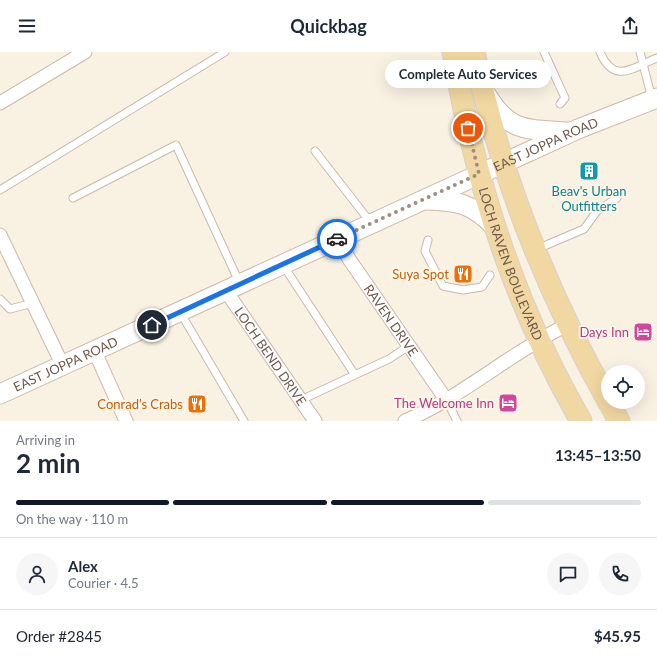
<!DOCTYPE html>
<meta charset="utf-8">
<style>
:root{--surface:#fff;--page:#f6f6f7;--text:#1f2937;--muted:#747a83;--line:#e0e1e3;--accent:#111827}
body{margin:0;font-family:Lato,sans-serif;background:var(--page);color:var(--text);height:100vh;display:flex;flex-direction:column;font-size:15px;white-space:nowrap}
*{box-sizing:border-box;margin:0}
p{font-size:13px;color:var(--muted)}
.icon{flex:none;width:22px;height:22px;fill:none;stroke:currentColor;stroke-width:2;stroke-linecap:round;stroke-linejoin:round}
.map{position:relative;height:369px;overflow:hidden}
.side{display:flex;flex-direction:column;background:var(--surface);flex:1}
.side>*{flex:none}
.controls{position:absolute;left:601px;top:313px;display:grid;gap:8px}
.controls a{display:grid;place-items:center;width:44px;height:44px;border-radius:50%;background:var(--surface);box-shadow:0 4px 16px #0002;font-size:20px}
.pin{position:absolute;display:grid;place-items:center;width:34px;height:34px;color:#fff;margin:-17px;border:2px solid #fff;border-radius:50%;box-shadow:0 1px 4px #0007}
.courier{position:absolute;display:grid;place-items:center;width:40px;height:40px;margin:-20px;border:3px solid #1a73e8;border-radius:50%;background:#fff;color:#222;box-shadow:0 1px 5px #0007}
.bubble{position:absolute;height:28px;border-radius:14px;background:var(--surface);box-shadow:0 4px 16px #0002;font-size:13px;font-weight:700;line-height:28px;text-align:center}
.headline em{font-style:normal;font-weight:700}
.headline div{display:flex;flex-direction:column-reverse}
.headline{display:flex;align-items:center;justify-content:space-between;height:68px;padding:0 16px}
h1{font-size:26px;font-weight:700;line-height:30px}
.bar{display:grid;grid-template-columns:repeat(4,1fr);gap:6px 4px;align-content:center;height:48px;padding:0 16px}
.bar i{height:5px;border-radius:3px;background:var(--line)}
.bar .on{background:var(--accent)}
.bar p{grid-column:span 4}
.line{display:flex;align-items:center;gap:10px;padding:0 16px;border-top:1px solid var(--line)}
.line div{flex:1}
.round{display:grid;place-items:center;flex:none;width:42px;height:42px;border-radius:21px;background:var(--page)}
header{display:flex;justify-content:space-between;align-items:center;height:52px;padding:0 16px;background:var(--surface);font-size:18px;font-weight:700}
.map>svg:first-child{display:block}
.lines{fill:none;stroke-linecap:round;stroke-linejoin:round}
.service-casing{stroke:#c8b9ab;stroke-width:9}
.minor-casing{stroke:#c8b9ab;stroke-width:15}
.secondary-casing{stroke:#ccbaa9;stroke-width:21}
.primary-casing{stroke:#d6d1cd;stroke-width:23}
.service{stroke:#fff;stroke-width:7}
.minor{stroke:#fff;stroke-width:13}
.secondary{stroke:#fff;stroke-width:19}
.primary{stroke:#f1d7a1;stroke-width:21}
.done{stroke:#9f8e80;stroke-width:4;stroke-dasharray:0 7.2}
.route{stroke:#1a73e8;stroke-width:5}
.labels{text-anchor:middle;stroke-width:4;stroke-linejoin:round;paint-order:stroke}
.street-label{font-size:13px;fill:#6e594c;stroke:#fdf5e8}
.culture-label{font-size:13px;fill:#0d838f;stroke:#fdf5e8}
.food-label{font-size:13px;fill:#c56008;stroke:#fdf5e8;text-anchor:end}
.hotel-label{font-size:13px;fill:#b23c85;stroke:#fdf5e8;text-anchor:end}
</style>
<header><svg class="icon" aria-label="menu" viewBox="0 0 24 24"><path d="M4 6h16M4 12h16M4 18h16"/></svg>Quickbag<svg class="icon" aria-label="share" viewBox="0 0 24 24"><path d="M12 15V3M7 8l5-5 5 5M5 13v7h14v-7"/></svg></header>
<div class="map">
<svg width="657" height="369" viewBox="0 0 657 369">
<rect width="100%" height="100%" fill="#f9f1e2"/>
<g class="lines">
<g class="service-casing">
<path id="service" d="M 544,0 L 565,46 L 560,52
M 600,0 C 614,33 632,16 657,6
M 640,0 L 652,47
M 315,99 L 371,171
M 0,138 L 225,0
M 73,146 L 176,93 L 240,232
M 428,188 L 425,199 L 443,234 L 463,238 L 482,235 L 490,223
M 537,197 L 584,177 L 597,159 L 617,146
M 283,213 L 355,323
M 0,247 L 10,257 L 33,251
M 180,260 L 244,369
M 301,348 L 389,307 L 409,294
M 447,349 L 457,369"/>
</g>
<g class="minor-casing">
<g id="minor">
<path d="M 0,51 L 85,0"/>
<path d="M 0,183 L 63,314"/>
<path id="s1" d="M 338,186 L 349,207 L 447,349"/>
<path id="s2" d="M 226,239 L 315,369"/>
<path d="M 95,300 L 126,369"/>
<path d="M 405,369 C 464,344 511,300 567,273"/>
</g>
</g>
<g class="secondary-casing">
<g id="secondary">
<path d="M 486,42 C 509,81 527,77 568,80"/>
<path d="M 425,148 C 459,149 471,151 495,175"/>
<path id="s3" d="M 0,342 L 578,77 L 657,46"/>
</g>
</g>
<g class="primary-casing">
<g id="primary">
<path id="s4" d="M 453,0 C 459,31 464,62 472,93 C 495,188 532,284 581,369"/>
<path d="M 474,0 C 500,123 547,240 608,349"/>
<path d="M 609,350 L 619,369"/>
</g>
</g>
<use href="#service" class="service"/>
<use href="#minor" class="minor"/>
<use href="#secondary" class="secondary"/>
<use href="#primary" class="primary"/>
</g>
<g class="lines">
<path class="done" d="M 337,187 L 479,122 L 468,76"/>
<path class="route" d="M 152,273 L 337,187"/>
</g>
<defs>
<g id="building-square" transform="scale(1)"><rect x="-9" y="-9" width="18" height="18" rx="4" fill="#0f9aa8" stroke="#fdf5e8"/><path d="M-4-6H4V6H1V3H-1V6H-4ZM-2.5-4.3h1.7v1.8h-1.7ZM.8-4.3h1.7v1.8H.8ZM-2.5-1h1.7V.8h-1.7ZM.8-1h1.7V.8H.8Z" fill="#fff"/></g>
<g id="restaurant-square" transform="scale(1)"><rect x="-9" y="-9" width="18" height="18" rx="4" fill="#e8710a" stroke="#fdf5e8"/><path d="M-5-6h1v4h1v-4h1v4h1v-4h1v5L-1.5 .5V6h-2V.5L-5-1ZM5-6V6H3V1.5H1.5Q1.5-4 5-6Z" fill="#fff"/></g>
<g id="hotel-square" transform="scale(1)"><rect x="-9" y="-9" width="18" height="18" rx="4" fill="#d1479c" stroke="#fdf5e8"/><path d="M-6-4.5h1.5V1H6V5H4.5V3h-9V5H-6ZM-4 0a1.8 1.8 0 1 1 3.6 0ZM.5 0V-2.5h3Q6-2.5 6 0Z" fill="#fff"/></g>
</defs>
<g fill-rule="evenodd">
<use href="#building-square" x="589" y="119"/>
<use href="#restaurant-square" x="463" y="222"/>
<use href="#hotel-square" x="643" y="280"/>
<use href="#hotel-square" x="508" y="351"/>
<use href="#restaurant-square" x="197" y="352"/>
</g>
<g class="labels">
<g class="street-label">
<text dy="5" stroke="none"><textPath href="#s3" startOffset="600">EAST JOPPA ROAD</textPath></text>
<text dy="5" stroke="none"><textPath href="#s4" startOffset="220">LOCH RAVEN BOULEVARD</textPath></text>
<text dy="5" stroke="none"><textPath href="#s1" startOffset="98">RAVEN DRIVE</textPath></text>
<text dy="5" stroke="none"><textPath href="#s2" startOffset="79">LOCH BEND DRIVE</textPath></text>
<text dy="5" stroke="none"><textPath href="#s3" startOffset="72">EAST JOPPA ROAD</textPath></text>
</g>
<g class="culture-label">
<text x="589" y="144">Beav's Urban<tspan x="589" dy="15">Outfitters</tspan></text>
</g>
<g class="food-label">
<text x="449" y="227">Suya Spot</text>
<text x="183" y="357">Conrad’s Crabs</text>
</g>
<g class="hotel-label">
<text x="629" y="285">Days Inn</text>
<text x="494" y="356">The Welcome Inn</text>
</g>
</g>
</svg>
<div class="controls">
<a><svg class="icon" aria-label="locate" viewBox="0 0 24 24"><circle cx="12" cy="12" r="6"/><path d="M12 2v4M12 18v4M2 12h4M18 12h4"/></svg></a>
</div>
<div class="pin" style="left:468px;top:76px;background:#ea580c"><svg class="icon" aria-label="bag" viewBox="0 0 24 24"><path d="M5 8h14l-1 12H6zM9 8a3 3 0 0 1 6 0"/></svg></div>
<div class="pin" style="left:152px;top:273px;background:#1f2937"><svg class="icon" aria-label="home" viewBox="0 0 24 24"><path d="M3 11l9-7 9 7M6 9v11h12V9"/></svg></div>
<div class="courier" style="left:337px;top:187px"><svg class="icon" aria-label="car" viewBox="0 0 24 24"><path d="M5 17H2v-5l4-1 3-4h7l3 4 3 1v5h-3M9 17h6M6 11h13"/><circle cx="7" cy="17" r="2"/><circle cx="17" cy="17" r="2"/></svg></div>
<div class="bubble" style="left:385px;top:8px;width:166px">Complete Auto Services</div>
</div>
<section class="side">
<div class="headline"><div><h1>2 min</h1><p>Arriving in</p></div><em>13:45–13:50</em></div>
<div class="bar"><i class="on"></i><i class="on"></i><i class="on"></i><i></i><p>On the way · 110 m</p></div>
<div class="line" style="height:72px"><a class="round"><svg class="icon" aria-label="person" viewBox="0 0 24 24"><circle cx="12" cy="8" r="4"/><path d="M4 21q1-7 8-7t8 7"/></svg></a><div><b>Alex</b><p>Courier · 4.5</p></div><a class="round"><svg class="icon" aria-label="chat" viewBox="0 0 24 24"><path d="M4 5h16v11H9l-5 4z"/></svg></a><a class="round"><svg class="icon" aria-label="phone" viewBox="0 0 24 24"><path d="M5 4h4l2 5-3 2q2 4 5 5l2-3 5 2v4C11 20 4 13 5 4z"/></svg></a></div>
<div class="line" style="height:52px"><div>Order #2845</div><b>$45.95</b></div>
</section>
